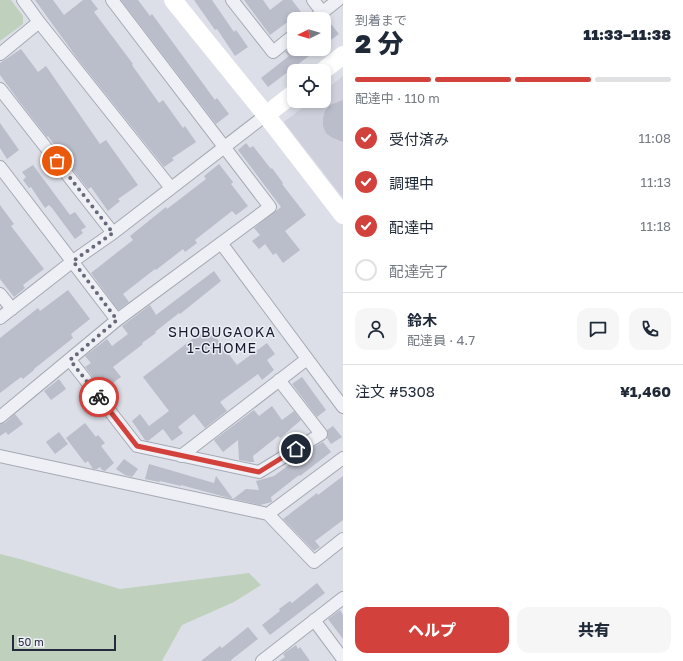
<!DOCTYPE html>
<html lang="ja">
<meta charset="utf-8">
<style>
:root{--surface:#fff;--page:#f6f6f7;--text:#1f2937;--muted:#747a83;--line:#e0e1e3;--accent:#d2413b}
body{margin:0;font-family:"Golos Text","Noto Sans JP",sans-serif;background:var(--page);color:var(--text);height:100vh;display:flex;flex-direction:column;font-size:15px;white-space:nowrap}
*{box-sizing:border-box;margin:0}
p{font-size:13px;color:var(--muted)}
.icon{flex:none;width:22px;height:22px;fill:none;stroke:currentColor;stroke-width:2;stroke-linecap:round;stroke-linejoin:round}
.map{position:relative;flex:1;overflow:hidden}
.sheet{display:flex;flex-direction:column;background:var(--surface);width:340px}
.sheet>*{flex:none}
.needle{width:26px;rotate:265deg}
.controls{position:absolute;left:287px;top:12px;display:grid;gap:8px}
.controls a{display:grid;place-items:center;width:44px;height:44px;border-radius:8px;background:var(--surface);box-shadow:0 2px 6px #0003;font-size:20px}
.scale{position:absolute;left:12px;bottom:10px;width:104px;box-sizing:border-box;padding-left:4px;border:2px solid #262a3e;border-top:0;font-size:11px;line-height:14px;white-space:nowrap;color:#262a3e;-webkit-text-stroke:3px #eceef5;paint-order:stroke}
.pin{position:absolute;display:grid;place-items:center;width:34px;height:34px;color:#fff;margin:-17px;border:2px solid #fff;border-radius:50%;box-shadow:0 1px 4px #0007}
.courier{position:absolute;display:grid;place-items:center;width:40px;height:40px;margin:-20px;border:3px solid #d2413b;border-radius:50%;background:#fff;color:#222;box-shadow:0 1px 5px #0007}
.overview em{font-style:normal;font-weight:800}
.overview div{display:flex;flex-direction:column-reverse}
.overview{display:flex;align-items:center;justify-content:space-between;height:68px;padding:0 12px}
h1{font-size:26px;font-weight:800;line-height:30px}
.bar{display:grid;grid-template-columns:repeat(4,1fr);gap:6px 4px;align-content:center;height:48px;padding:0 12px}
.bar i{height:5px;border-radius:3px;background:var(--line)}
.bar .active{background:var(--accent)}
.bar p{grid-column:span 4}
.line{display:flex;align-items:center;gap:10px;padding:0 12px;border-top:1px solid var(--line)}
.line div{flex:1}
.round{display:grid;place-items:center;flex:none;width:42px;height:42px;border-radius:12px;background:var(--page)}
ol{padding:0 12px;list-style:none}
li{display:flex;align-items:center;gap:12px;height:44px}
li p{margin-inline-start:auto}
li .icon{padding:4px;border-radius:50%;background:var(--accent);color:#fff;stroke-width:4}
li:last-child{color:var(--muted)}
li i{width:22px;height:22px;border:2px solid var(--line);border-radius:50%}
.action{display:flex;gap:8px;margin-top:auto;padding:8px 12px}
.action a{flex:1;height:46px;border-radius:12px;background:var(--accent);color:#fff;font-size:16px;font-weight:800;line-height:46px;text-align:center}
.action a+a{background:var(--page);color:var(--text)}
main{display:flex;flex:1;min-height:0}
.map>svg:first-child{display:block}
.built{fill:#ced1dc}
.green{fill:#bfd1bd}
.building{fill:#babdca}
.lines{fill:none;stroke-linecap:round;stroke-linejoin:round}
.street-casing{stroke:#a5a9b4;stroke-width:14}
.street{stroke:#eff0f5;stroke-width:12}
.secondary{stroke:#fff;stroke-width:18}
.done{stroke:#666979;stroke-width:4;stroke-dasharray:0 7.2}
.route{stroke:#d2413b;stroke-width:5}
.labels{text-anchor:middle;stroke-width:3;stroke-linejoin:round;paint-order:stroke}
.neighbourhood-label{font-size:14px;letter-spacing:1px;fill:#181b2f;stroke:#eceef5}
</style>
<main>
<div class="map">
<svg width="343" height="661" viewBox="0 0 343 661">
<rect width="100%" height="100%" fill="#dcdfe7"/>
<path class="built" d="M 343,76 L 343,198 L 284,122 L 311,101 L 324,101 L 324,91 Z"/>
<path class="green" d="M 0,0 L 11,0 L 23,16 L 23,24 L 0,41 Z
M 0,554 L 20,559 L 120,589 L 249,573 L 261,585 L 234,602 L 182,625 L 162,661 L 0,661 Z"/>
<path class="building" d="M 35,0 L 53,0 L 64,15 L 83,0 L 91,0 L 98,9 L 94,12 L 133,64 L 132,65 L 159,103 L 163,100 L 183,128 L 185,126 L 196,142 L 172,158 L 174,160 L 164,167 L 77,58 Z
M 121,0 L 138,0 L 150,16 L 152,14 L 215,100 L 217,98 L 229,114 L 216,124 Z
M 194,0 L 212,0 L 234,32 L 236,30 L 248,47 L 235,56 L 217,29 L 215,30 Z
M 244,0 L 263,0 L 270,10 L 283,0 L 292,0 L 301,12 L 270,35 Z
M 327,19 L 339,34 L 328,42 L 324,37 L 324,21 Z
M 21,49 L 38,72 L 46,66 L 100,144 L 106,140 L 138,185 L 118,199 L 120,201 L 108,211 L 91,187 L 88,189 L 62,156 L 48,136 L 47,137 L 19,101 L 0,75 L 0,63 Z
M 289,49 L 318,49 L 268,87 L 261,78 L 289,56 L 285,52 Z
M 343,100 L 343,142 L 331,137 L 326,133 L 323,126 L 323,119 L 325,111 L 330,105 Z
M 0,123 L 19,150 L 7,159 L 0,148 Z
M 246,143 L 250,148 L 253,146 L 271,169 L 272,168 L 283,183 L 282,184 L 306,215 L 285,231 L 300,250 L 283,263 L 276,253 L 273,255 L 265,244 L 259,249 L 252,241 L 260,235 L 254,228 L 281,207 L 238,150 Z
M 219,164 L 233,182 L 231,184 L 248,206 L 236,215 L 232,211 L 195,240 L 197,243 L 185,252 L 183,249 L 156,270 L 155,269 L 123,294 L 129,302 L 118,310 L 91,273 L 133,240 L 130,236 L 166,207 L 167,209 L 206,179 L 204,176 Z
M 33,165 L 70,215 L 75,212 L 86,227 L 81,230 L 83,233 L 75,239 L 52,208 L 49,205 L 45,208 L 31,187 L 29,188 L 23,180 L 26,177 L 22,172 Z
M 0,205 L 14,224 L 11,226 L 44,269 L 23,285 L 25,288 L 14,297 L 0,279 Z
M 214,271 L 221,281 L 190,306 L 180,314 L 179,313 L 155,332 L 156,333 L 142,343 L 143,344 L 113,367 L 121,377 L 103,390 L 85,367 L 91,363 L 85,356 L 107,339 L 112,346 L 128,334 L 122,326 L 150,305 L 156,315 Z
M 68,290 L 90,319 L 71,334 L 73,338 L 34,369 L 34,370 L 23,379 L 21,377 L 0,393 L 0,338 L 38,308 L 40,311 Z
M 208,327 L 237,365 L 267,343 L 275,354 L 267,360 L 274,370 L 262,380 L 258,374 L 220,402 L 227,411 L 205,428 L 194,414 L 178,427 L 183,433 L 172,441 L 163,429 L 148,441 L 145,440 L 132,421 L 140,414 L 149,426 L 169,411 L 143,377 Z
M 302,377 L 326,410 L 317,417 L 292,384 Z
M 59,379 L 66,389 L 51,400 L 44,391 Z
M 272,406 L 282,420 L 294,411 L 301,420 L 280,438 L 278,436 L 253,456 L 254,462 L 250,462 L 239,460 L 238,440 L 223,452 L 214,440 L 254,410 L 259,416 Z
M 15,414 L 23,424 L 8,435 L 6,432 L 0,436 L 0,424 L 5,423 Z
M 85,423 L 96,437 L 98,435 L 105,443 L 101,446 L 114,463 L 105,471 L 102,470 L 100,467 L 97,469 L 93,469 L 88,461 L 85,463 L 66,438 Z
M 333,426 L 342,437 L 331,444 L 327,438 L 328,434 L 327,430 Z
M 59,432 L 68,444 L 55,454 L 46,442 Z
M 323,442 L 331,452 L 300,476 L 299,475 L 271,497 L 272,502 L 260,505 L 229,498 L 181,485 L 181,486 L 160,481 L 159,482 L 145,479 L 149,464 L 214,483 L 216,476 L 233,499 L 246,489 L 259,490 L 256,481 L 274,476 L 290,464 L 289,463 L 293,460 L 300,456 L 301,457 L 312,448 Z
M 124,459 L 138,469 L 132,477 L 125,475 L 116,469 Z
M 343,476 L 343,520 L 315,541 L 320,547 L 314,551 L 283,519 L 317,493 L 318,495 Z
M 317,583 L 325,593 L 270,635 L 262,625 L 280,611 L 279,609 L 290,601 L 292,603 Z
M 340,610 L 343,615 L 343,639 L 328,619 Z
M 248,627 L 258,639 L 231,660 L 231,661 L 201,661 L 220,646 L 222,648 Z
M 296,645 L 298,649 L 300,647 L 310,661 L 279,661 L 285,657 L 283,654 Z"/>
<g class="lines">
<g class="street-casing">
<path id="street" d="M 23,0 L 39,22 L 171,188
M 232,0 L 273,52 L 294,35
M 313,0 L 323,13
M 314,19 L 338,0
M 0,54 L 39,22
M 0,89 L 113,233
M 0,167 L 117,320
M 221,243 L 343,407
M 0,294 L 12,309
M 0,318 L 73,261 L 113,233 L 266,115
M 70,360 L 137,446 L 259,472 L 321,434 L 279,380
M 0,417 L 117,320 L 270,207 L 112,0
M 0,456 L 268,514 L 343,458
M 181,456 L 307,359
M 268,514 L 314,562 L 343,539
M 314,620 L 343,659
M 262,661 L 343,598"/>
</g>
<use href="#street" class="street"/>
<path class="secondary" d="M 173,0 L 266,115 L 343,215
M 323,71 L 343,55
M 266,115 L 294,93"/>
</g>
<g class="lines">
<path class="done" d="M 57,161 L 113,233 L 73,261 L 117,320 L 70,360 L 99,397"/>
<path class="route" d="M 99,397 L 137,446 L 259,472 L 296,449"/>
</g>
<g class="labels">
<g class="neighbourhood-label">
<text x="222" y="337">SHOBUGAOKA<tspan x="222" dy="16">1-CHOME</tspan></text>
</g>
</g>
</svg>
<div class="controls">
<a><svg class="needle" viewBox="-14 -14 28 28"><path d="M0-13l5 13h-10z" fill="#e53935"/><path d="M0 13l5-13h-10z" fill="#747a83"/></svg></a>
<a><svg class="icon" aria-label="locate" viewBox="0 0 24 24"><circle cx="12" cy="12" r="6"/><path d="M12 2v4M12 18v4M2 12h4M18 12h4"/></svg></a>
</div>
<div class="scale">50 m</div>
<div class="pin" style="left:57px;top:161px;background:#ea580c"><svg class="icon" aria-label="bag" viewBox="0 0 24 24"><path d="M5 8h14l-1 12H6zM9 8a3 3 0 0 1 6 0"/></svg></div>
<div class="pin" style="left:296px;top:449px;background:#1f2937"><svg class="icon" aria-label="home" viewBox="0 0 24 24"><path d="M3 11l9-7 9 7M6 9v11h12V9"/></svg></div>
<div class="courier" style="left:99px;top:397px"><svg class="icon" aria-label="bike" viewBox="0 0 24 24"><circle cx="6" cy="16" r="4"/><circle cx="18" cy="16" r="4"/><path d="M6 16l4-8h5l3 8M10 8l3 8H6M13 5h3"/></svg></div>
</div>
<section class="sheet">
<div class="overview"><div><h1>2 分</h1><p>到着まで</p></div><em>11:33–11:38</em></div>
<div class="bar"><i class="active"></i><i class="active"></i><i class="active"></i><i></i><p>配達中 · 110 m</p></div>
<ol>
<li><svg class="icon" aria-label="check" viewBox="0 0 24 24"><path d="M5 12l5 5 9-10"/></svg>受付済み<p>11:08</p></li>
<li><svg class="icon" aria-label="check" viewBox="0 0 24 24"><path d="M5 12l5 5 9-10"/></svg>調理中<p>11:13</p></li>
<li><svg class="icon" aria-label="check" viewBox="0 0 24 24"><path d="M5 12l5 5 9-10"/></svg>配達中<p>11:18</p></li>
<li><i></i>配達完了</li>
</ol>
<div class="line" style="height:72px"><a class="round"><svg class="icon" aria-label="person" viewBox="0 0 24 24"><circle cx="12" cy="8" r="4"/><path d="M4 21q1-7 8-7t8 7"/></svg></a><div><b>鈴木</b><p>配達員 · 4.7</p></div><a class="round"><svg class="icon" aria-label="chat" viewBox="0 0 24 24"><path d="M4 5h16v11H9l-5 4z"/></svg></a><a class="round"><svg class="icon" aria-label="phone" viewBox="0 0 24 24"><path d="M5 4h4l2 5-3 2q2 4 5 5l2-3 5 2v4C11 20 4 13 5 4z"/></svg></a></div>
<div class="line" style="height:52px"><div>注文 #5308</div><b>¥1,460</b></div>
<div class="action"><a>ヘルプ</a><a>共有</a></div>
</section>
</main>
